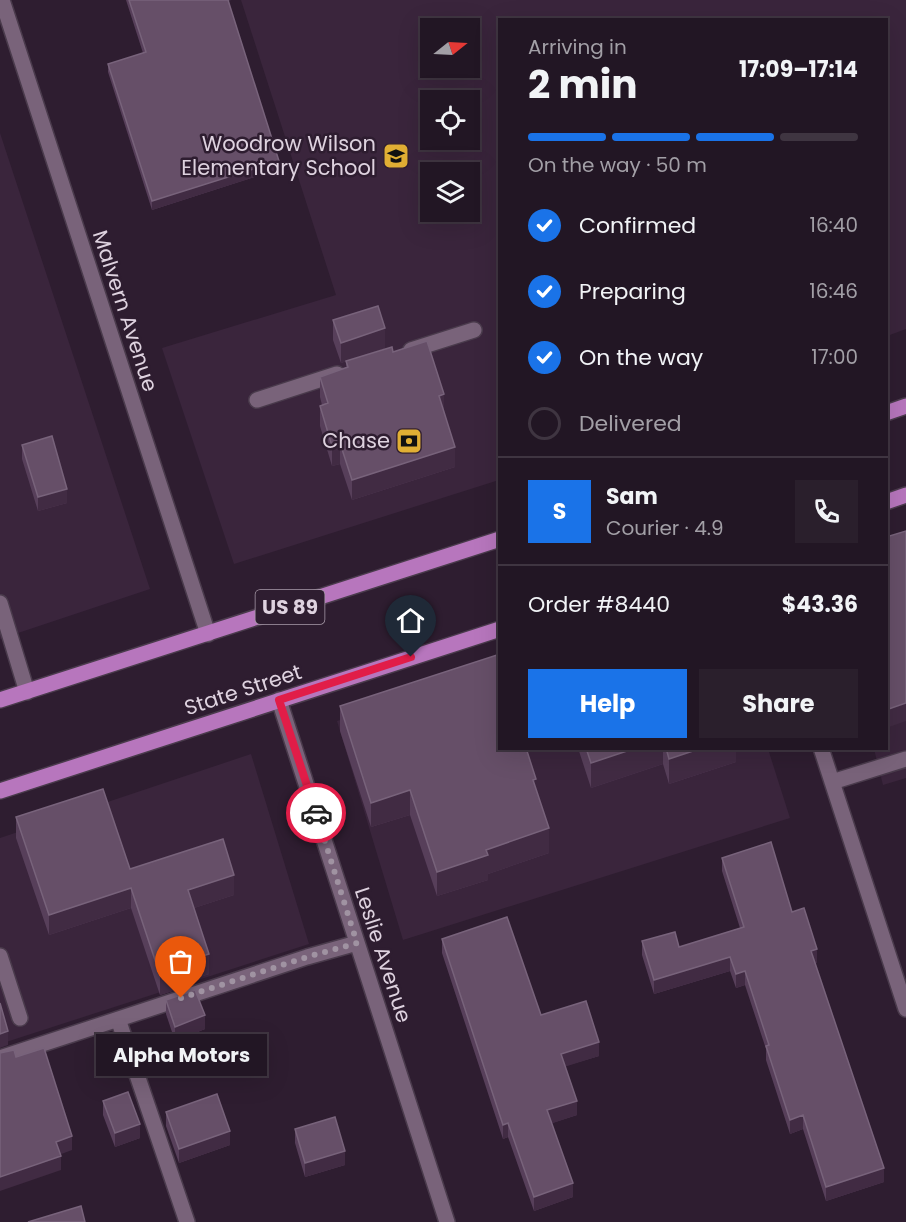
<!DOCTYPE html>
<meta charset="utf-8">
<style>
:root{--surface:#221624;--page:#2a1f2c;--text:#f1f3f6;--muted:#a29fa6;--line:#3f3541;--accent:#1a73e8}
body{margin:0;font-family:Poppins,sans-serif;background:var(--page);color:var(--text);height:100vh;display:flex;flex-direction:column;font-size:22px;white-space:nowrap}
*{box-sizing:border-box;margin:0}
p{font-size:20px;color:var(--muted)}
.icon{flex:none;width:33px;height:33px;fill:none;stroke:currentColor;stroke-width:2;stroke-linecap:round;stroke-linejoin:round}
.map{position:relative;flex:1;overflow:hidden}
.panel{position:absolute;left:498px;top:18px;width:390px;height:732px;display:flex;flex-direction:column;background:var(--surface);border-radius:0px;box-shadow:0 6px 24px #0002,0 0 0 2px var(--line)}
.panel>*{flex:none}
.needle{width:39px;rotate:72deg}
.fabs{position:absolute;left:420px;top:18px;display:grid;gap:12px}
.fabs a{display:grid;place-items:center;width:60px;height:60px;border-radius:0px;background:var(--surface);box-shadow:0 6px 24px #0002,0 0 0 2px var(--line);font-size:30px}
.pin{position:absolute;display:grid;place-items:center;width:51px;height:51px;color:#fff;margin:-62px -26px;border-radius:50% 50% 50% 0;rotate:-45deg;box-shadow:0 0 6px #0007}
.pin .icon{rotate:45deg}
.courier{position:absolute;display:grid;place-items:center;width:60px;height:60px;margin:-30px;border:4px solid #e11d48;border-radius:50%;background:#fff;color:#222;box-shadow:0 2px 8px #0007}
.bubble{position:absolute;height:42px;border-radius:0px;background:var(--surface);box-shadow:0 6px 24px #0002,0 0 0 2px var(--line);font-size:20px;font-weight:700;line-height:42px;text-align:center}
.overview em{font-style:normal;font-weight:700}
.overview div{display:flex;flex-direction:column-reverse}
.overview{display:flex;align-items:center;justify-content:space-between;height:102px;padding:0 30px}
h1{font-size:39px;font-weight:700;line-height:45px}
.bar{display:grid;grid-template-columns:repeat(4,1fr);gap:9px 6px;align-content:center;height:72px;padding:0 30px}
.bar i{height:8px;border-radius:4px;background:var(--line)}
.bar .current{background:var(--accent)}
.bar p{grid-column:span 4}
.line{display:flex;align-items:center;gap:15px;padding:0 30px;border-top:2px solid var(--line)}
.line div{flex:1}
.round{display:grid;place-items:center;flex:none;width:63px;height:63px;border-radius:0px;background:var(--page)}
ol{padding:0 30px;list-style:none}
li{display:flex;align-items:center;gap:18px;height:66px}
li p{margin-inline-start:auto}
li .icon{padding:6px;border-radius:50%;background:var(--accent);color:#fff;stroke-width:4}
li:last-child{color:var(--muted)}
li i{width:33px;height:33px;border:3px solid var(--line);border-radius:50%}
.primary-button{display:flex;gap:12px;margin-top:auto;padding:12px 30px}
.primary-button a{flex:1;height:69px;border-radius:0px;background:var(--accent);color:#fff;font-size:24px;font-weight:700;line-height:69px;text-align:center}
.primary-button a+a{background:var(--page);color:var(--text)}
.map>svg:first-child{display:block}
.built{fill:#3a253c;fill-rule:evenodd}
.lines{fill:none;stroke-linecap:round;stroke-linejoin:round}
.minor-casing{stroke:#4a3b4c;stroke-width:18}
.major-casing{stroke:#4a3b4c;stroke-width:18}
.minor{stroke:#79637a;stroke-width:15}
.major{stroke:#b776bd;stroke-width:15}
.wall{fill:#573f5a}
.shaded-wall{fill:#412b43}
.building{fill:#664f68;stroke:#78637b;stroke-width:1.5}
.done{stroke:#a093a2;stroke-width:6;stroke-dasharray:0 10.8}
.route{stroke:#e11d48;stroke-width:8}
.labels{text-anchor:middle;stroke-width:5;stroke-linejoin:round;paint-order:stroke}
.shield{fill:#2e1d30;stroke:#a99caa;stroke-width:1.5}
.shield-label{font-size:20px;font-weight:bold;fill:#ded2df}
.poi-label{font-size:21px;fill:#ded2df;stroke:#2e1d30;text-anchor:end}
.street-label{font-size:21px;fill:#ded2df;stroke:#2e1d30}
</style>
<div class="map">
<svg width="906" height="1222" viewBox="0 0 906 1222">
<rect width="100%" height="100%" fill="#2e1d30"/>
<path class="built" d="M 241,0 L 906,0 L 906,329 L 887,336 L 886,20 L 500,20 L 499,480 L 234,564 L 162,348 L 336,295 ZM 430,28 L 470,28 L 470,68 L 430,68 ZM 430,100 L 470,100 L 470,140 L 430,140 ZM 430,172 L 470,172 L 470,212 L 430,212 Z
M 0,133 L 150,589 L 0,639 Z
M 906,537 L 906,778 L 883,785 L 874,749 L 886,748 L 887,543 Z
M 499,669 L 500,748 L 768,749 L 790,818 L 403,940 L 337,721 Z
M 251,754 L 309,944 L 0,1044 L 0,838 Z"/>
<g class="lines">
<g class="minor-casing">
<path id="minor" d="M 2,0 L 208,634
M 411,350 L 474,330
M 257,400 L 337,374
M 0,603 L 27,692
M 279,700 L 447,1222
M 821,748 L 906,1009
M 832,782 L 906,759
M 0,956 L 20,1018
M 118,1019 L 187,1222
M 0,1058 L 307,957 L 357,943"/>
</g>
<g class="major-casing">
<path id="major" d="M 886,413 L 906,406
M 886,502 L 906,495
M 0,700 L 500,539
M 0,791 L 500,629"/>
</g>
<use href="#minor" class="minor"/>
<use href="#major" class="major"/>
</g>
<path class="wall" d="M 126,0 L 231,0 L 228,1 L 279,169 L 152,210 L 108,72 L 108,64 L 143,53 Z
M 333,320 L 385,348 L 341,363 L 333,340 Z
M 393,352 L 444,412 L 455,467 L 352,500 L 340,464 L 332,466 L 320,426 L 320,406 L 322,405 L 320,397 L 320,377 L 346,368 L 346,361 Z
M 22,445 L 67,503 L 38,511 L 22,459 Z
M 340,706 L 536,788 L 549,853 L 488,874 L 488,880 L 437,896 L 410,815 L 371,827 L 340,731 Z
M 578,748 L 736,748 L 736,762 L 669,784 L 663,764 L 591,788 Z
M 16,817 L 130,869 L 234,895 L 194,908 L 209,974 L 188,981 L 188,986 L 160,995 L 131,908 L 49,935 L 16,838 Z
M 722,858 L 792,912 L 817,963 L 815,963 L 884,1182 L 826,1201 L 803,1129 L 790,1134 L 766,1060 L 766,1049 L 745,985 L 736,988 L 730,971 L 654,994 L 642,955 L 642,941 L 679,947 L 740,928 L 722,871 Z
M 442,939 L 541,1015 L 599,1056 L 565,1066 L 577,1115 L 552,1123 L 573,1197 L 534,1211 L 508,1137 L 503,1139 L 442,953 Z
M 166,1000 L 205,1029 L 175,1041 L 166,1014 Z
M 103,1101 L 140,1138 L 115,1147 L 103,1115 Z
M 166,1112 L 230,1145 L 179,1163 L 166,1126 Z
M 295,1129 L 345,1165 L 305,1177 L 295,1143 Z"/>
<path class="shaded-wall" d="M 279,161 L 279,169 L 152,210 L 152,201 Z
M 385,328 L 385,348 L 341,363 L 341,343 Z
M 444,394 L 444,415 L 439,396 Z
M 340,443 L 340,464 L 332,466 L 332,446 Z
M 455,447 L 455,467 L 352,500 L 352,480 Z
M 67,489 L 67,503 L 38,511 L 38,497 Z
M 906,703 L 906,721 L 886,728 L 886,710 Z
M 636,748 L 663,748 L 663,764 L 591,788 L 591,763 Z
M 702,748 L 736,748 L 736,762 L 669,784 L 669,759 Z
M 410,790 L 410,815 L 371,827 L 371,803 Z
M 549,828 L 549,853 L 488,874 L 488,880 L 437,896 L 437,872 L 486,850 Z
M 234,875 L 234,895 L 188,910 L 188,890 Z
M 131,888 L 131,908 L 49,935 L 49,915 Z
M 817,949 L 817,963 L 811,965 L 811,951 Z
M 209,954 L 209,974 L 188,981 L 188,986 L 160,995 L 160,975 L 186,961 Z
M 730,957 L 730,971 L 654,994 L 654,980 Z
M 745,971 L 745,985 L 736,988 L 736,974 Z
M 205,1015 L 205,1029 L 175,1041 L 175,1027 Z
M 8,1031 L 8,1045 L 0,1048 L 0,1034 Z
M 599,1042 L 599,1056 L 561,1068 L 561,1054 Z
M 577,1101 L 577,1115 L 547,1125 L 547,1110 Z
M 803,1115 L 803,1129 L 790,1134 L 790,1120 Z
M 508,1123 L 508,1137 L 503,1139 L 503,1125 Z
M 140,1124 L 140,1138 L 115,1147 L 115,1133 Z
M 230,1131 L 230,1145 L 179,1163 L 179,1149 Z
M 72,1136 L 72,1150 L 56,1156 L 56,1142 Z
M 345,1151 L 345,1165 L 305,1177 L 305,1163 Z
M 61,1156 L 61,1170 L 0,1191 L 0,1177 Z
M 884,1168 L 884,1182 L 826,1201 L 826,1187 Z
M 573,1183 L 573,1197 L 534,1211 L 534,1197 Z"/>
<path class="building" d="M 129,0 L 228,0 L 279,161 L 152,201 L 108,64 L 146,52 Z
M 378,306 L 385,328 L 341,343 L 333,320 Z
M 427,341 L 444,394 L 439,396 L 455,447 L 352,480 L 340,443 L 332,446 L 320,406 L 328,403 L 320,377 L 348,367 L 346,361 L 392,347 L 393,352 Z
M 52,436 L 67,489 L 38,497 L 22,445 Z
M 906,531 L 906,703 L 886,710 L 886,537 Z
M 500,654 L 500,748 L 526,748 L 536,779 L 533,780 L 549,828 L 486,850 L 488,855 L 437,872 L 410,790 L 371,803 L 340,706 Z
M 586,748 L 636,748 L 591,763 Z
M 666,748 L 702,748 L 669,759 Z
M 103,789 L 130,869 L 223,839 L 234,875 L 188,890 L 209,954 L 186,961 L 188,966 L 160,975 L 131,888 L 49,915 L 16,817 Z
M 771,842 L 792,912 L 804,908 L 817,949 L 811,951 L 884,1168 L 826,1187 L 803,1115 L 790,1120 L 766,1046 L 769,1045 L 745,971 L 736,974 L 730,957 L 654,980 L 642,941 L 675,932 L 679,947 L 744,927 L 722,858 Z
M 507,917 L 541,1015 L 586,1001 L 599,1042 L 561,1054 L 577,1101 L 547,1110 L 573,1183 L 534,1197 L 508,1123 L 503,1125 L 442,939 Z
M 195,990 L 205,1015 L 175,1027 L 166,1000 Z
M 0,1003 L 8,1031 L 0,1034 Z
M 44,1048 L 72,1136 L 56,1142 L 61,1156 L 0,1177 L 0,1053 L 14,1050 L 16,1057 Z
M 128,1092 L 140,1124 L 115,1133 L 103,1101 Z
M 217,1094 L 230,1131 L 179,1149 L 166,1112 Z
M 335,1117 L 345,1151 L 305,1163 L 295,1129 Z
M 81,1206 L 85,1222 L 28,1222 Z"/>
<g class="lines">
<path class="done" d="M 181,998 L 307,957 L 357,943 L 316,813"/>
<path class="route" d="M 316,813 L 279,700 L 411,657"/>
</g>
<defs>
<g id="school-square" transform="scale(1.35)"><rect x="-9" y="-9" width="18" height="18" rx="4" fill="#e1af34" stroke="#2e1d30"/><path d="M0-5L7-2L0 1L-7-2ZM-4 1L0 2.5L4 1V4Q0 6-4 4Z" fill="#111"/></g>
<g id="bank-square" transform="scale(1.35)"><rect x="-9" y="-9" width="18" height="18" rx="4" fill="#e1af34" stroke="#2e1d30"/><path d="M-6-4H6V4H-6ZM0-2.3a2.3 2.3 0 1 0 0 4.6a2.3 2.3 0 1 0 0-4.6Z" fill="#111"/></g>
</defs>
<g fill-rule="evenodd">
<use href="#school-square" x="396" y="156"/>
<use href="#bank-square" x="409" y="441"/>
</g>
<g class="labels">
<rect class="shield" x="255.5" y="590" width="69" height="34" rx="4.5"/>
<g class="shield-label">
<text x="290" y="614">US 89</text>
</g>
<g class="poi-label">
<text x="376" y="151">Woodrow Wilson<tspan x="376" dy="24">Elementary School</tspan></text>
<text x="390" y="448">Chase</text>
</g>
<g class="street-label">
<text transform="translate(125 311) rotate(72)" y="7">Malvern Avenue</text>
<text transform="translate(243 690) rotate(-18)" y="7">State Street</text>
<text transform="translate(383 955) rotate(72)" y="7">Leslie Avenue</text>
</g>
</g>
</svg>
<div class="fabs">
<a><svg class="needle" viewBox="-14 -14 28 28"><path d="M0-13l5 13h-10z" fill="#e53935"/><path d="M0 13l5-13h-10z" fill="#a29fa6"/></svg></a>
<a><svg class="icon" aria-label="locate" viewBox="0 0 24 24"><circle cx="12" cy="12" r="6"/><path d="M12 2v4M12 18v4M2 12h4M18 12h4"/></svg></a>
<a><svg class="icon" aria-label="layers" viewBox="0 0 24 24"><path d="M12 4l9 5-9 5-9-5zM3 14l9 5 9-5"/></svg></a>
</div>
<div class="pin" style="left:181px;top:998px;background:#ea580c"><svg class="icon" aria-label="bag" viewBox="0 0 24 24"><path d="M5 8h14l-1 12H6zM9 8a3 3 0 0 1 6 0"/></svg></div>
<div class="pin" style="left:411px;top:657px;background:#1f2937"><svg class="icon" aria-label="home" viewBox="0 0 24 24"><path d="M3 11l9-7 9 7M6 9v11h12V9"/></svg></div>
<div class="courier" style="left:316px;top:813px"><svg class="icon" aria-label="car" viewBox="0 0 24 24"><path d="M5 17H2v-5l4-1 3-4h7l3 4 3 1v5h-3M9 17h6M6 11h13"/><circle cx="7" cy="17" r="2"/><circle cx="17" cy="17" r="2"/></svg></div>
<div class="bubble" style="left:96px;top:1034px;width:171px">Alpha Motors</div>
<section class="panel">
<div class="overview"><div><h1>2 min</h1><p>Arriving in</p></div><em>17:09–17:14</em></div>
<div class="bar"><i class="current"></i><i class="current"></i><i class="current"></i><i></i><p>On the way · 50 m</p></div>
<ol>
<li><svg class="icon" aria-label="check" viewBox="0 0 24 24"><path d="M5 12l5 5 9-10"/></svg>Confirmed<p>16:40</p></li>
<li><svg class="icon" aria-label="check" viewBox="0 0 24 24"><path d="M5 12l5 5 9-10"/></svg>Preparing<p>16:46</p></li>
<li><svg class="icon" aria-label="check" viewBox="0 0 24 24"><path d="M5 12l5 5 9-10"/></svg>On the way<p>17:00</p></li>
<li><i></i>Delivered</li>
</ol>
<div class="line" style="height:108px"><b class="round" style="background:var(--accent);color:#fff">S</b><div><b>Sam</b><p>Courier · 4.9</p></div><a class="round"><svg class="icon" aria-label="phone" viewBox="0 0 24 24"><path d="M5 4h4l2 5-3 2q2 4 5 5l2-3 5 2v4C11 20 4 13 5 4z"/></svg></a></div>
<div class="line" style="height:78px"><div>Order #8440</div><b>$43.36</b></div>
<div class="primary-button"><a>Help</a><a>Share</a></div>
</section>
</div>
